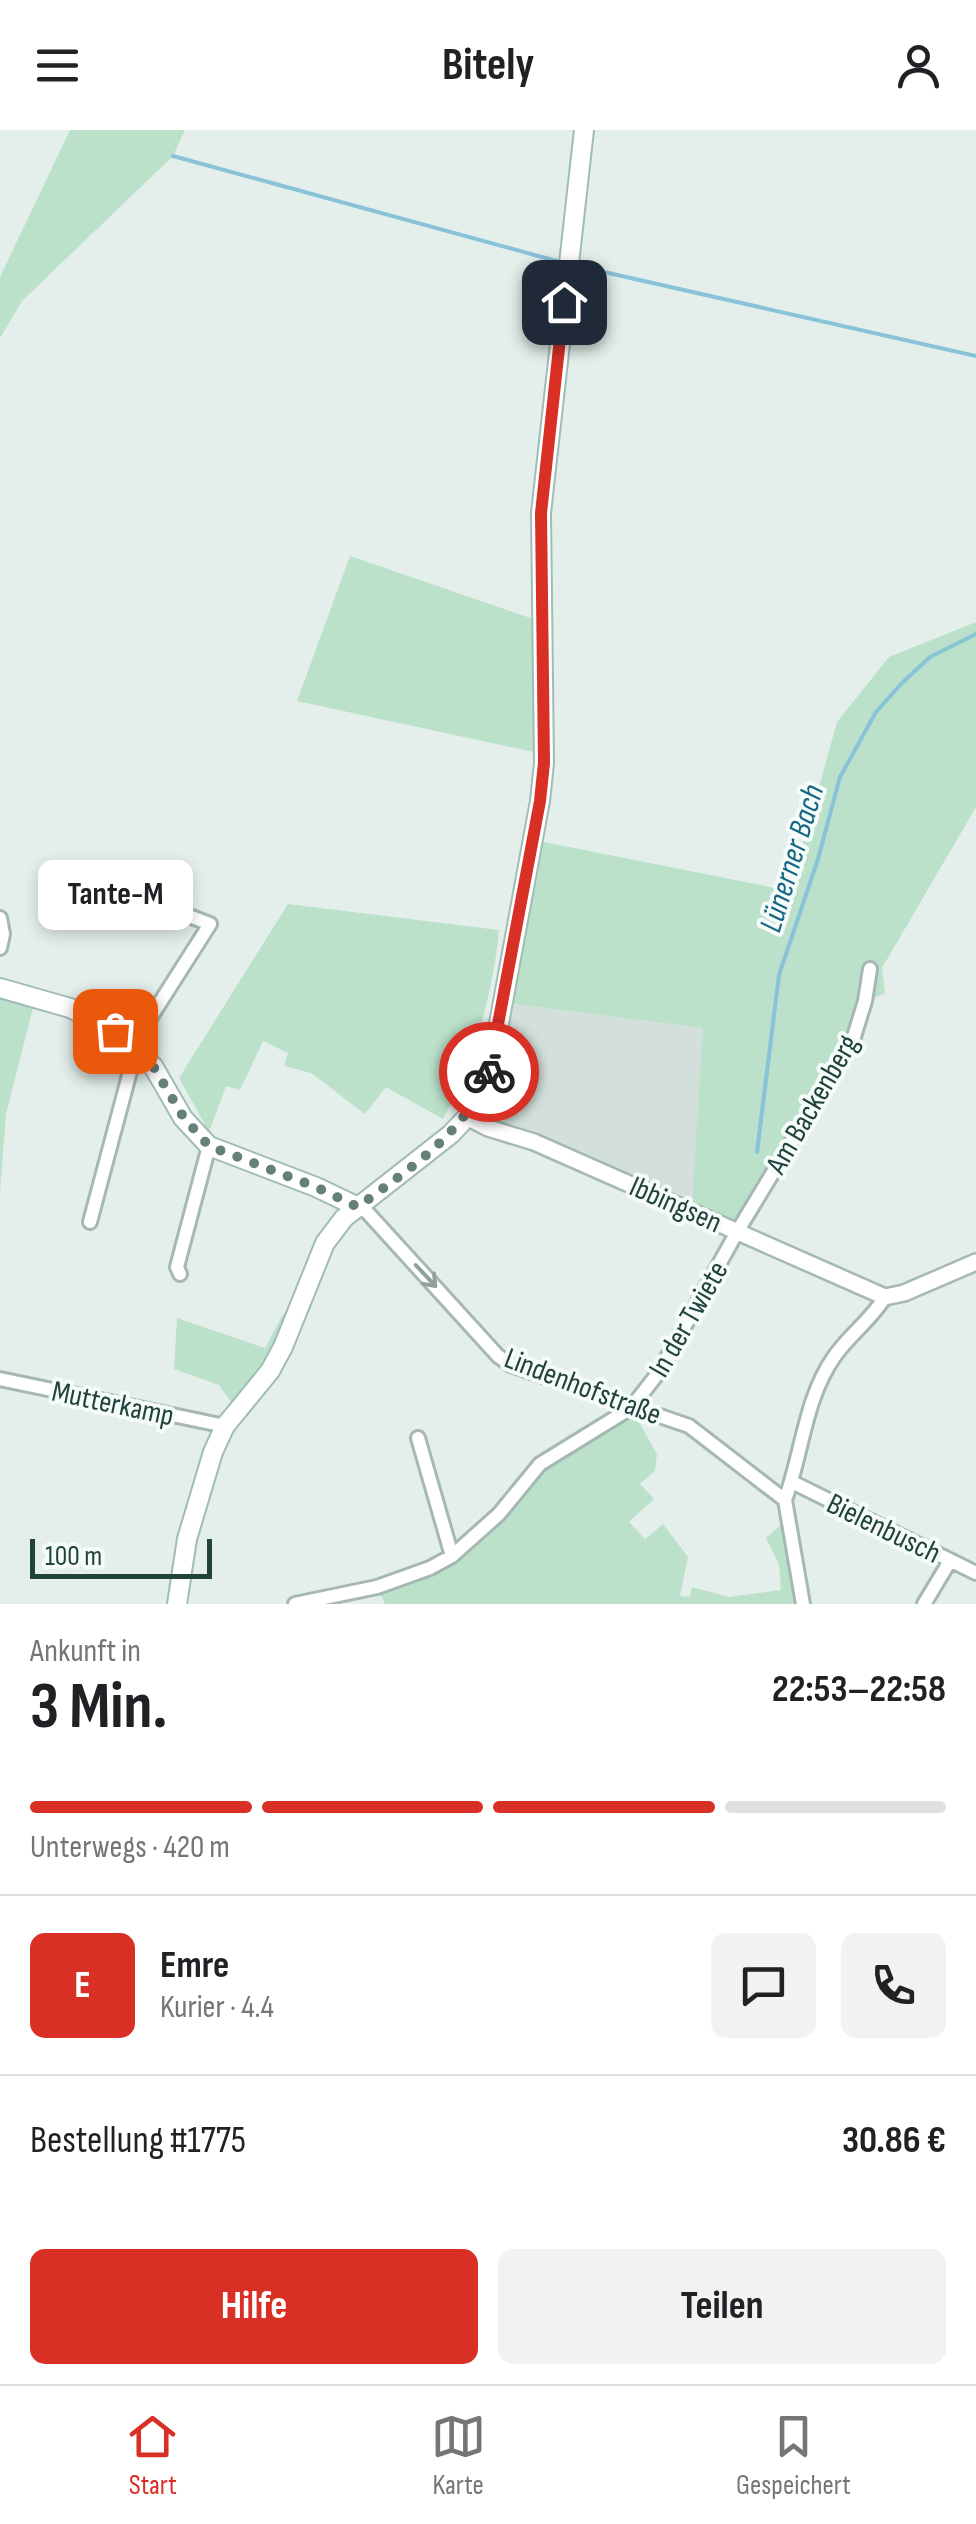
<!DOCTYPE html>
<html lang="de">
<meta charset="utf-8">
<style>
:root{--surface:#fff;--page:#f2f2f2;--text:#202124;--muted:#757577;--line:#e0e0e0;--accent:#d93025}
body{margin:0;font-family:"Sofia Sans Condensed",sans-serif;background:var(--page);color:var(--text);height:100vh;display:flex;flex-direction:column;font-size:38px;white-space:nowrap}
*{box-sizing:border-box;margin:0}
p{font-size:32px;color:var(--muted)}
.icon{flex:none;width:55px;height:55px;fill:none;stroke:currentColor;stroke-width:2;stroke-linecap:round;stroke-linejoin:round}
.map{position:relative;height:1474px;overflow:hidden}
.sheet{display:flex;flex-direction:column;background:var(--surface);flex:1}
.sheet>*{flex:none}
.scale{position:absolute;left:30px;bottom:25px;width:182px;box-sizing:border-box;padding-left:10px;border:5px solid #21423d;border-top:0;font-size:28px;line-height:35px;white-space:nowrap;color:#21423d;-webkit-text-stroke:8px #f5fbf8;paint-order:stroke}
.pin{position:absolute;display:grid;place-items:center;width:85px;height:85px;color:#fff;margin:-42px;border-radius:20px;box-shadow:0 5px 15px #0006}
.courier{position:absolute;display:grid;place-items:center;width:100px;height:100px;margin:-50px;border:8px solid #d93025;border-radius:50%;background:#fff;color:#222;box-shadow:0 2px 12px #0007}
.bubble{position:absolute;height:70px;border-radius:15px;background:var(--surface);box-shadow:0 5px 15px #0003;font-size:32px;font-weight:700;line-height:70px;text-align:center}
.headline em{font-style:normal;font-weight:700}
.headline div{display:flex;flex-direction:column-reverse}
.headline{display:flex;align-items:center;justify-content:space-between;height:170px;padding:0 30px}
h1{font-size:65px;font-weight:700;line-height:75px}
.bar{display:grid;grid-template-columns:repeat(4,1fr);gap:15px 10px;align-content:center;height:120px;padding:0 30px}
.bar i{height:12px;border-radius:8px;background:var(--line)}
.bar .selected{background:var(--accent)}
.bar p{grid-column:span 4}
.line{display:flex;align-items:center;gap:25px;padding:0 30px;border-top:2px solid var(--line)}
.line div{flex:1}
.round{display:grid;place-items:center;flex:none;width:105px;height:105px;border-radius:15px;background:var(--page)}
.primary-button{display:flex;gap:20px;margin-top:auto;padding:20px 30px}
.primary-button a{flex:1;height:115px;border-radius:15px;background:var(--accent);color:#fff;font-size:40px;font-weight:700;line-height:115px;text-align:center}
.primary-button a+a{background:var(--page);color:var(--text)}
header{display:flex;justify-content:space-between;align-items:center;height:130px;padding:0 30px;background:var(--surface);font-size:45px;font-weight:700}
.dock{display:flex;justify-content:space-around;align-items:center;height:140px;border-top:2px solid var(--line);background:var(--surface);font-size:28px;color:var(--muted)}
.dock a{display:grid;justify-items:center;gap:5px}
.dock .selected{color:var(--accent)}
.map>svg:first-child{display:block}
.built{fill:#d2dfda}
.green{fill:#bbe1ca}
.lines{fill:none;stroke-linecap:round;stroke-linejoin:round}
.stream{stroke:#88c3d8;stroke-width:4}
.minor-casing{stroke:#a6b8b3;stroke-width:18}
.tertiary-casing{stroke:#a6b8b3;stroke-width:20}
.secondary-casing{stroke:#a1bcb5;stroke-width:22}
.minor{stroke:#fff;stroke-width:12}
.tertiary{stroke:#fff;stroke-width:15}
.secondary{stroke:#fff;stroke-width:18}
.oneway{stroke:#90a09e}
.done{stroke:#657f7a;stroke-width:10;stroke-dasharray:0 18}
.route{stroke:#d93025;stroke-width:12}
.labels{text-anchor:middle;stroke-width:8;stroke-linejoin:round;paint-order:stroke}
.street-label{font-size:30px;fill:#21423d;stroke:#f5fbf8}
.water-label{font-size:32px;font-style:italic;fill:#156684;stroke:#f5fbf8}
</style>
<header><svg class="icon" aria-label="menu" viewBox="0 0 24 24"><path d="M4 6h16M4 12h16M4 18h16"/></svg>Bitely<svg class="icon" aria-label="person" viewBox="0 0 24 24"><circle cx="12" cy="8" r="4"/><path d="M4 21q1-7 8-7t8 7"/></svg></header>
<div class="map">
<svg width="976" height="1474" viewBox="0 0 976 1474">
<rect width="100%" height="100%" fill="#e4efeb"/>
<path class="built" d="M 506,873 L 704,898 L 692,1074 L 480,988 Z"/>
<path class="green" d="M 70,0 L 185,0 L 173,26 L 22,171 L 0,208 L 0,147 Z
M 350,426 L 539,491 L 538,623 L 297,571 Z
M 976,492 L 976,677 L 882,838 L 885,863 L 862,874 C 836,953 780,1022 734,1092 L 692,1074 L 703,898 L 506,873 L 539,711 L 790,761 L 837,592 L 889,527 Z
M 288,774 L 499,800 C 493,866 473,931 443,989 L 386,957 L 365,984 L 311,943 L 284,936 L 288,923 L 263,911 L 240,960 L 226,956 L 209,1002 L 179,948 Z
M 0,865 L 34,874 L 6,984 L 0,1063 Z
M 287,1182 C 284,1219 254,1246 231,1272 L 219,1255 L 174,1239 L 177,1188 L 265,1218 L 282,1186 Z
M 631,1278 L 657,1324 L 655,1341 L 640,1354 L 654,1369 L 629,1392 L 645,1409 L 663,1394 L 688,1427 L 680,1466 L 690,1467 L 692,1457 L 729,1467 L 781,1460 L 779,1434 L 766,1408 L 789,1388 L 803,1474 L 385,1474 L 377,1457 L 452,1426 L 540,1334 Z"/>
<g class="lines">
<path class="stream" d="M 173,26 L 564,133
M 573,135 L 976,226
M 757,1022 L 779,845 L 818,729 L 840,647 L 876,582 L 902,553 L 930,527 L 976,504"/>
<g class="minor-casing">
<path id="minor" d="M 90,748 L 210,794 L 140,904 L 90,1092
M 0,788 L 3,804 L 0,818
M 358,1077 L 367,1082 L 498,1226 L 511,1235 L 689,1296 L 785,1370
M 180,1144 L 177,1137 L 209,1016
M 0,1249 L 225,1296
M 418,1308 L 452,1426
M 792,1352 L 976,1443
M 785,1370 C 802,1324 805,1268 834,1227 C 849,1205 871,1190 885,1167
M 785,1370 L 803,1474
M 295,1474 L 377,1457 L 430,1438 L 452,1426 L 499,1384 L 540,1334 L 631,1278 L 659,1242 L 737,1102 L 853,910 L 865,871 L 870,839
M 924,1474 L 950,1431"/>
</g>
<g class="tertiary-casing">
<path id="tertiary" d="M 467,987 L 488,998 L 534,1012 L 885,1167 L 904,1163 L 976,1132"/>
</g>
<g class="secondary-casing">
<path id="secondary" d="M 0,858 L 70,878 L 115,901 L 153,936 L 183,988 L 209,1016 L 316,1057 L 358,1077
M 177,1474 L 187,1409 L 213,1322 L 225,1296 L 270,1241 L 283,1217 L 325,1113 L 344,1088 L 451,1004 L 467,987 L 480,964 L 497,904 L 540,671 L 544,633 L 541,383 L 584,0"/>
</g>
<use href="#minor" class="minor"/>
<use href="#tertiary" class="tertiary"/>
<use href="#secondary" class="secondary"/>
</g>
<defs><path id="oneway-shaft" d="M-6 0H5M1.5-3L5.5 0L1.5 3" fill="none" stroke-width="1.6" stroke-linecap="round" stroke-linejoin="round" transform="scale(2.5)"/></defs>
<use class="oneway" href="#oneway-shaft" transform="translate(426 1146) rotate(47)"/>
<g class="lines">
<path class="done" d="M 115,901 L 153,936 L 184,988 L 209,1016 L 316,1057 L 358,1077 C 411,1037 463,1006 489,942"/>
<path class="route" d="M 489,942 L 540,671 L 544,633 L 541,383 L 564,172"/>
</g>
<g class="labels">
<g class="street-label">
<text transform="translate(812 974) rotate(-60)" y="10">Am Backenberg</text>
<text transform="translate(676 1074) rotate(24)" y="10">Ibbingsen</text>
<text transform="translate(688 1189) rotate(-60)" y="10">In der Twiete</text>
<text transform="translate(583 1256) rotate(21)" y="10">Lindenhofstraße</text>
<text transform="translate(113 1273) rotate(12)" y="10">Mutterkamp</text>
<text transform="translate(884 1398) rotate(26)" y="10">Bielenbusch</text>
</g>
<g class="water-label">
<text transform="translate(791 728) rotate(-73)" y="11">Lünerner Bach</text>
</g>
</g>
</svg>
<div class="scale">100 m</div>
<div class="pin" style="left:115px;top:901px;background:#ea580c"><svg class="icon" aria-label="bag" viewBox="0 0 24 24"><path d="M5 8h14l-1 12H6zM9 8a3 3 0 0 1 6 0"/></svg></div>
<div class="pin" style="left:564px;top:172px;background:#1f2937"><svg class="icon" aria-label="home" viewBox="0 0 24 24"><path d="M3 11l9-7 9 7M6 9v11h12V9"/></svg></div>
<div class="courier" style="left:489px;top:942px"><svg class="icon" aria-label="bike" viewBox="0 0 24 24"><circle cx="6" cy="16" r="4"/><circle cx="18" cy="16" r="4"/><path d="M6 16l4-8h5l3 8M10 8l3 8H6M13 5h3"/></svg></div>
<div class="bubble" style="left:38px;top:730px;width:155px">Tante-M</div>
</div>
<section class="sheet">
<div class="headline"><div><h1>3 Min.</h1><p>Ankunft in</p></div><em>22:53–22:58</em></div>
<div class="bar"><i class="selected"></i><i class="selected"></i><i class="selected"></i><i></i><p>Unterwegs · 420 m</p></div>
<div class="line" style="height:180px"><b class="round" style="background:var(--accent);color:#fff">E</b><div><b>Emre</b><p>Kurier · 4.4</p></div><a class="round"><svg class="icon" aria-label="chat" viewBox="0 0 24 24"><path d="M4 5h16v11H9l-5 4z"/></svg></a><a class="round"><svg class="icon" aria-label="phone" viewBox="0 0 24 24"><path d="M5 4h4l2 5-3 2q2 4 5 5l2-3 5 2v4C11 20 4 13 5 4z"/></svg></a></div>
<div class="line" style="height:130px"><div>Bestellung #1775</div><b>30.86 €</b></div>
<div class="primary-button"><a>Hilfe</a><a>Teilen</a></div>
</section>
<nav class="dock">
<a class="selected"><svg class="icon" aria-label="home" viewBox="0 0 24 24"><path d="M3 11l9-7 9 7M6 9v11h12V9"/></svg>Start</a>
<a><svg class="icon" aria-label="map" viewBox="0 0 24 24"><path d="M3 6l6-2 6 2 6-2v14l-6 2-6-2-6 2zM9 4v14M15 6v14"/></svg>Karte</a>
<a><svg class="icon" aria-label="saved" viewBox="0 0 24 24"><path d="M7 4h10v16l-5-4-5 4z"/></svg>Gespeichert</a>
</nav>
